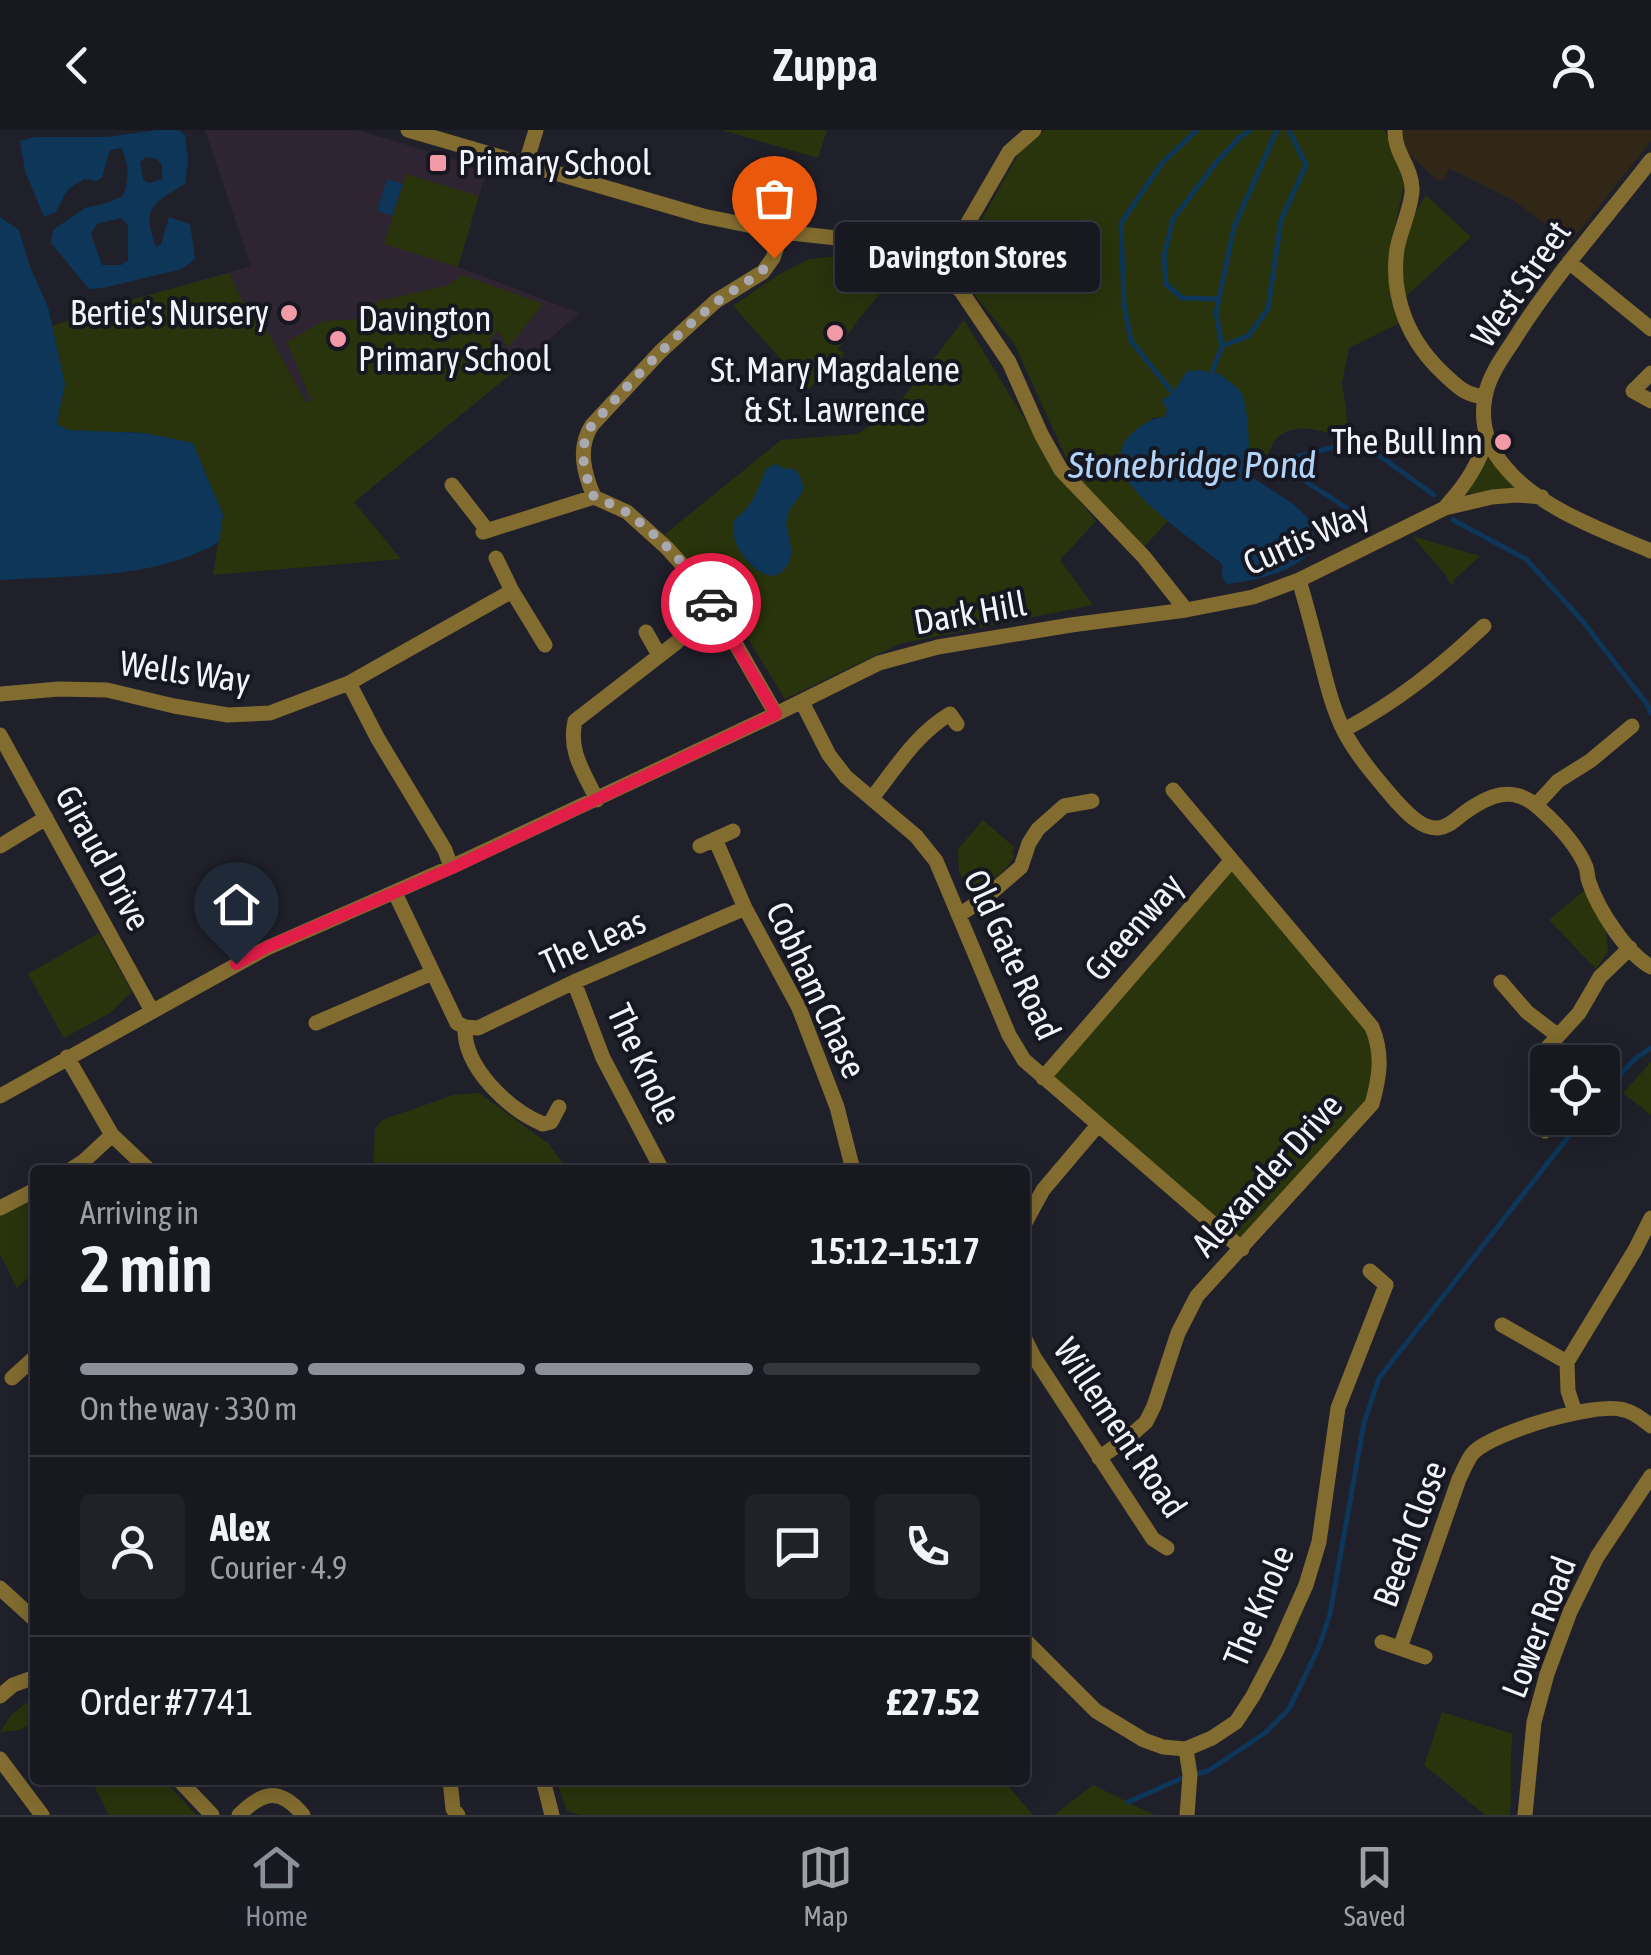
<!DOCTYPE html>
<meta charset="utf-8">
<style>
:root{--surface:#181820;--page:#212129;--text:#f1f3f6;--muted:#9fa0a5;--line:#36373e;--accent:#8c9099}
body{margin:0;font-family:"Asap Condensed",sans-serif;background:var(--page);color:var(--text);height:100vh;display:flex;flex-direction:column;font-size:38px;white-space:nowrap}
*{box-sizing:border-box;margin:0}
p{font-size:32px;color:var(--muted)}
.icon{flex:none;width:55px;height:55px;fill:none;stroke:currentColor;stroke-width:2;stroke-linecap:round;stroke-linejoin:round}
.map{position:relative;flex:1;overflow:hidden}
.side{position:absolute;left:30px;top:1035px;width:1000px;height:620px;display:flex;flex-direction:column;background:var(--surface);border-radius:10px;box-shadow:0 5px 25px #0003,0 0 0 2px var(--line)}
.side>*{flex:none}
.tools{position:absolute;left:1530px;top:915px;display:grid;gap:20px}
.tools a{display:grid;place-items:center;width:90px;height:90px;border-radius:10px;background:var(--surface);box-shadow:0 5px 25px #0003,0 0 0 2px var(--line);font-size:50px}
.pin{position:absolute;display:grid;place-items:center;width:85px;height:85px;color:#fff;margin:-102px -42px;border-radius:50% 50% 50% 0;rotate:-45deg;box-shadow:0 0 10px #0007}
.pin .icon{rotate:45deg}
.courier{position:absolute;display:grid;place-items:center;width:100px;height:100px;margin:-50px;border:8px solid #e11d48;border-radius:50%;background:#fff;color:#222;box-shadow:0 2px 12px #0007}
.bubble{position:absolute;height:70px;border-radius:10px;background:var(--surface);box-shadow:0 5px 25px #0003,0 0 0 2px var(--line);font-size:32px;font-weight:600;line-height:70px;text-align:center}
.headline em{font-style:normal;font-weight:600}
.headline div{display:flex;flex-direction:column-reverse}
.headline{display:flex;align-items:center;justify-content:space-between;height:170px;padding:0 50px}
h1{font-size:65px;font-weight:600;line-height:75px}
.bar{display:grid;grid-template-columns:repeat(4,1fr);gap:15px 10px;align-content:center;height:120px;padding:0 50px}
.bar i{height:12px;border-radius:8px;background:var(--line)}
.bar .active{background:var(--accent)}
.bar p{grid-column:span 4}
.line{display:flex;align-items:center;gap:25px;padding:0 50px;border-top:2px solid var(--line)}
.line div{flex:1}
.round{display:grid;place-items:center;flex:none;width:105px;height:105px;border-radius:10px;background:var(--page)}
header{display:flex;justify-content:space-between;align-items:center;height:130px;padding:0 50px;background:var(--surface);font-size:45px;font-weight:600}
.dock{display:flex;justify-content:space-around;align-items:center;height:140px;border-top:2px solid var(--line);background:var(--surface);font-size:28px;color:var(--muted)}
.dock a{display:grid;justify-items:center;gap:5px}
.dock .active{color:var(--accent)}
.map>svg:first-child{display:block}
.commercial{fill:#312717}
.education{fill:#2f2432}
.green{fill:#29340c}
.water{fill:#0d3659;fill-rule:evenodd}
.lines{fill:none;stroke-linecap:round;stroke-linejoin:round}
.stream{stroke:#0d3659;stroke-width:5}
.minor{stroke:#826c2f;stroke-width:15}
.done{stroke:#a9a9b2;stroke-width:10;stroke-dasharray:0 18}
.route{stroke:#e11d48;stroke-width:12}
.poi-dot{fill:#f39aa7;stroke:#171721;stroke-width:4}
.labels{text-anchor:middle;stroke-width:8;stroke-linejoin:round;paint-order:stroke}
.poi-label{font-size:35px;fill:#f3f3fb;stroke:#171721;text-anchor:start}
.street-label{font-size:35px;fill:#f3f3fb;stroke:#171721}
.water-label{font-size:38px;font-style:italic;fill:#b0d3f7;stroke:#171721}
</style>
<header><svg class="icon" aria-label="back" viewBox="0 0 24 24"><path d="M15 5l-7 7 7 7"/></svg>Zuppa<svg class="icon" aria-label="person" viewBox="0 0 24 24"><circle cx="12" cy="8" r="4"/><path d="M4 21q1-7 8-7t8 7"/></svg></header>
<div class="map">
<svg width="1651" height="1685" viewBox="0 0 1651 1685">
<rect width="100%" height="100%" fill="#20202b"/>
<path class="commercial" d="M 1402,0 L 1651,0 L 1651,11 L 1570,113 L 1513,70 L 1449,38 L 1445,49 L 1437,50 L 1404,19 Z"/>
<path class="education" d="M 205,0 L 357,0 L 487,39 L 458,137 L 579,183 L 512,243 L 354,372 L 362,412 L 120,173 L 251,136 Z"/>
<path class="green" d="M 721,0 L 827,0 L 818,28 Z
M 1045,0 L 1384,0 L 1392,15 L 1404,54 L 1390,121 L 1390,167 L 1399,193 L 1349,218 L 1342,253 L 1350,310 C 1329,303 1297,289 1277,308 C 1271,313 1271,323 1264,329 L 1253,329 C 1242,312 1247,277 1236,258 C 1233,253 1223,248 1218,243 L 1211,245 L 1187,241 C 1177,256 1170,271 1165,287 L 1152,288 L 1143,367 L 1168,391 L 1143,418 L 1073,343 L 1014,213 L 963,151 L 958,132 L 1019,23 Z
M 406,44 L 479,66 L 458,137 L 384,114 Z
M 1426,65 L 1471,107 L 1402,170 C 1406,157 1403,150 1402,137 C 1401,113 1413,83 1426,65 Z
M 849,125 L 903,136 L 858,190 L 838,219 L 844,223 L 837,234 L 808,259 L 733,176 L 778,145 L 809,129 Z
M 229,143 L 245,177 L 253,175 L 306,273 L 311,270 L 287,212 L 323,191 L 361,189 L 378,171 L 446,156 L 463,145 L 543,174 L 508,218 L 499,201 L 489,209 L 512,243 L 354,372 L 401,429 L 213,445 L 223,385 L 193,313 L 145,303 L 68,300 L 57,294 L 65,254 L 52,196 L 120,173 Z
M 964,190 L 1058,344 L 1096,391 L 1060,430 L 1093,475 L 899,514 L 785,569 L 731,481 L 664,405 L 781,310 L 857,304 L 891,283 Z
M 1488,328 L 1491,328 L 1519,357 L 1480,363 L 1465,363 Z
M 1412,406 L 1480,426 L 1455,449 L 1452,456 L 1444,443 Z
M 983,690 L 1015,718 L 1012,721 L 1014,727 C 1003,744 985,762 965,752 L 959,742 L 958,719 Z
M 1231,731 L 1372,897 L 1372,974 L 1242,1119 L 1043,948 Z
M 1587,758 L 1606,801 L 1608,821 L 1596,839 L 1549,790 Z
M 99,803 L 132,862 L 110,883 L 64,908 L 28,844 Z
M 1651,932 L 1651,985 L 1623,963 Z
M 479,963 L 549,1014 L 567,1040 L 373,1040 L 375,999 L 382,990 L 453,965 Z
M 35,1060 L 35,1141 L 17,1158 L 0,1124 L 0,1078 Z
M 35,1566 L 35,1592 L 20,1600 L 0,1602 L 11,1585 Z
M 1442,1582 L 1513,1604 C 1509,1631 1512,1658 1510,1685 L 1485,1685 L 1424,1635 Z
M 91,1650 L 164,1650 L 196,1685 L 109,1685 Z
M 556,1650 L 1003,1650 L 1033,1685 L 580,1685 L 567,1681 Z
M 1093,1655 L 1154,1685 L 1054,1685 Z"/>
<path class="water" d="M 157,0 L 179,0 L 185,5 L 188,30 L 185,54 C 153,73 141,77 156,117 L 161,114 L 169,87 L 190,94 L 195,129 L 182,139 L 103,158 L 89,159 L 51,113 L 53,100 L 85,78 L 107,73 L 123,66 C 129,50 130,34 121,18 L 110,20 L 102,48 L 96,51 L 84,49 C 61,63 68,60 56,82 L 44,87 L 25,41 L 20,11 L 35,7 L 106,7 ZM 145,27 L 157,29 L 162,35 L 162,49 L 149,53 L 143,50 L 140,33 ZM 121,88 L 128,95 L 128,131 L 121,135 L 102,135 L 91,104 L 97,94 Z
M 387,49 L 403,54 L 392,86 L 377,81 Z
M 0,87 L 19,100 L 30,137 L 48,177 L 65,254 L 57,294 L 68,300 L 145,303 L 193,313 L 223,385 L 219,412 C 154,450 73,445 0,450 Z
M 1203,240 L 1211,245 L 1218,243 C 1226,250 1237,255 1242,264 C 1248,273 1251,334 1248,344 C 1266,358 1289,368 1305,385 C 1311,392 1314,397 1314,406 C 1316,440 1253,451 1226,454 L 1221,443 L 1223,437 L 1220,432 C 1196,413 1139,373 1126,347 C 1118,332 1119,315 1131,304 C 1143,294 1150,288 1165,287 L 1167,280 L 1162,270 L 1173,263 L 1187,241 Z
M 775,334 L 783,338 L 796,340 C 814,368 792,365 787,388 C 784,404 797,418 788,434 C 771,465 738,426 734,406 C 733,401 733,396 734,390 C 754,374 757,361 766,339 Z"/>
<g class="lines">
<path class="stream" d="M 1219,169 L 1182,168 L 1166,154 L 1164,126 L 1173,89 L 1215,34 L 1239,8 L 1250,0
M 1222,216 L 1248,206 L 1268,179 L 1281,90 L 1306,35 L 1289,0
M 1211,245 L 1222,216 L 1216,183 L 1234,97 L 1277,0
M 1173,263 L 1131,211 L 1124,174 L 1121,93 L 1162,33 L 1197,0
M 1275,332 L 1359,311 L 1434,365
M 1251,335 L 1275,332 L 1347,378
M 1453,390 L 1526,429 L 1580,488 L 1647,574 L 1651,583
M 1602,963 L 1637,927 L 1651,918
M 1195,1644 L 1208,1641 L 1265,1603 L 1289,1579 L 1319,1517 L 1330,1484 L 1364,1293 L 1379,1248 L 1583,988
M 1128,1672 L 1185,1647"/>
<path class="minor" d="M 408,0 L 703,86 L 782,102 L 883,113 L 903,121 L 940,141 L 961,161 L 1009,232 L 1041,304 L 1061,340 L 1144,427 L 1186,480
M 1395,0 C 1394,23 1412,37 1412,59 C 1413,73 1400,102 1397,119 C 1390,168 1409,212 1445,245 C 1459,258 1466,265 1485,267
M 1651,30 C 1604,91 1552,148 1512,213 C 1501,229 1488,248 1485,267 C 1480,294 1488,318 1506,338 C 1539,378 1604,401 1651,421
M 526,33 L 536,0
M 1569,132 L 1651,199
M 940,141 L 1009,22 L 1034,0
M 1651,243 L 1633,261 L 1651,271
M 452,355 L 487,400
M 1447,375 C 1466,354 1479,334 1487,307
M 483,402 L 594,367
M 496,428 L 512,461 L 545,515
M 1299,450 C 1307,477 1314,504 1321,531 C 1327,555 1333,580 1345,603 C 1358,627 1377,649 1395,670 C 1406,682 1421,699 1438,698 C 1449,697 1456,689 1464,683 C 1489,665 1513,654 1539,678 C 1557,694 1577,715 1586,737 C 1588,743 1587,747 1589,752 C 1598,779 1626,823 1651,837
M 646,502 L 659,525
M 349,553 L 378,609 L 445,720 L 451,737
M 0,564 L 59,559 L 107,560 L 174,576 L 228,585 L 270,583 L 349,553 L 512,461
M 802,572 L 829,625 L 846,647 L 916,706 L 936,731 L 1009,905 L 1024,930 L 1242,1119
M 776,584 L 704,459 L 667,418 L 627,382 L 594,367 C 584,343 577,318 592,295 L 661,221 L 716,171 L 763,142 L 773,128 L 782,102
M 1344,600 C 1398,571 1439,538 1484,496
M 0,605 L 152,881
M 872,668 C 895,639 917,603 950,584 L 957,594
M 597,670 C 584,642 568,622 575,591 L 677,512
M 1536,675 L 1558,651 L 1590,631 L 1632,596
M 715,709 L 745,778 L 799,878 L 837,977 L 853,1040
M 0,716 L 46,688
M 700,716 L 733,701
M 395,763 L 457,893 L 465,897 L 478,898 L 574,852 L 745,778
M 959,785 L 985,768 L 1021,737 L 1029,713 L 1038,699 L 1064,676 L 1092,671
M 574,852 L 603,928 L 662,1040
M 1501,852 L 1527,882 L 1557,905
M 316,893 L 432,843
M 465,897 C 463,937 508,979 543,994 L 551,992 L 559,977
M 67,927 L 112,1005 L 149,1040
M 1043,948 L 1231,731
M 0,966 L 265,819 L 451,737 L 776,584 L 879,533 L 938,517 L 1071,495 L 1186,480 L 1253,467 L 1299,450 L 1445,378 L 1492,367 L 1517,365 L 1542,367
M 1545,1001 L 1536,987 L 1542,932 L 1548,917 L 1579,883 L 1600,847 L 1630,818
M 70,1040 L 84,1031 L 112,1005
M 0,1078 L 35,1060
M 1025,1093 L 1043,1060 L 1098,995
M 1502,1195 L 1567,1232
M 1025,1209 L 1034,1227 L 1153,1409 L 1167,1418
M 12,1248 L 35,1227
M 1575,1282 L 1568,1261 L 1567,1232 L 1635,1120 L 1651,1088
M 1099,1328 L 1129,1307 L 1146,1292 L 1154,1276 L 1178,1203 L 1197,1166 L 1372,974 C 1380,946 1383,924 1372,897 L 1173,660
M 0,1458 L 35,1490
M 1025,1510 L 1096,1581 L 1144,1610 L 1163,1617 L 1186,1619 L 1212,1608 L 1236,1592 L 1253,1566 L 1277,1520 L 1306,1455 L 1319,1412 L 1338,1278 L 1386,1155 L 1370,1141
M 1382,1512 L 1425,1527
M 1400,1518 L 1459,1349 C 1464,1340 1467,1329 1474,1322 C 1495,1302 1596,1271 1624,1280 C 1634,1282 1643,1290 1651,1296
M 0,1566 L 13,1555 L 35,1547
M 1186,1619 L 1190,1645 L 1187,1685
M 0,1629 L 42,1685
M 179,1650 L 212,1685
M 450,1650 L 453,1679 L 458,1685
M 543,1650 L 552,1685
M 239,1685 C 263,1661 280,1657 303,1685
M 1525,1685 L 1534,1592 L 1547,1544 L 1570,1482 L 1597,1427 L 1651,1346"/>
</g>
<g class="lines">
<path class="done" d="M 711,473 C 692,440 660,407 630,385 C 620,377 606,372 594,367 C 584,343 577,318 592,295 C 630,253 668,211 713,175 C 733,158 757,150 774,128"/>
<path class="route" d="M 236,834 L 265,818 L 452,738 L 776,584 L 711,473"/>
</g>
<g class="poi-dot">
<rect x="428" y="23" width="20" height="20" rx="5"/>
<circle cx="289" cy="183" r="10"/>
<circle cx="835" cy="203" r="10"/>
<circle cx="338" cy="209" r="10"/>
<circle cx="1503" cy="312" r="10"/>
</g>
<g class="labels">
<g class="poi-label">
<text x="458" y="45">Primary School</text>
<text x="269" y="195" text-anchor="end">Bertie's Nursery</text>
<text x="358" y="201">Davington<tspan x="358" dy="40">Primary School</tspan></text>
<text x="835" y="252" text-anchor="middle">St. Mary Magdalene<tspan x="835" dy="40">&amp; St. Lawrence</tspan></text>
<text x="1483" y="324" text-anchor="end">The Bull Inn</text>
</g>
<g class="street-label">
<text transform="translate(1521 154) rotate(-55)" y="12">West Street</text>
<text transform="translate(1306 408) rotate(-24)" y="12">Curtis Way</text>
<text transform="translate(970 483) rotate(-10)" y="12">Dark Hill</text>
<text transform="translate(185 542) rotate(8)" y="12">Wells Way</text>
<text transform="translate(103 728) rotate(61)" y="12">Giraud Drive</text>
<text transform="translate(1134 797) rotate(-49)" y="12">Greenway</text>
<text transform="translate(593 812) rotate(-24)" y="12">The Leas</text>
<text transform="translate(1012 825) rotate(65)" y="12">Old Gate Road</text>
<text transform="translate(816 860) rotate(65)" y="12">Cobham Chase</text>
<text transform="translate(644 934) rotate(65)" y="12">The Knole</text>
<text transform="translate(1267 1045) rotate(-48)" y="12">Alexander Drive</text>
<text transform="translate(1120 1298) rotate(56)" y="12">Willement Road</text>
<text transform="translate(1410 1404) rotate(-70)" y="12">Beech Close</text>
<text transform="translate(1259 1476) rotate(-67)" y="12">The Knole</text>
<text transform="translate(1539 1497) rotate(-69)" y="12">Lower Road</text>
</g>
<g class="water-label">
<text x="1192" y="348">Stonebridge Pond</text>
</g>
</g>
</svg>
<div class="tools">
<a><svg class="icon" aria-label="locate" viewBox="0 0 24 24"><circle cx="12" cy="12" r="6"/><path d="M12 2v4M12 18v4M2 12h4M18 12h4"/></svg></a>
</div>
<div class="pin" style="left:774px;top:128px;background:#ea580c"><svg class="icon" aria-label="bag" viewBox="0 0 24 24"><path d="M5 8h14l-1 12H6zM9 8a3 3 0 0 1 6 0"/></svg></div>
<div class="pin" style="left:236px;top:834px;background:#1f2937"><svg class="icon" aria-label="home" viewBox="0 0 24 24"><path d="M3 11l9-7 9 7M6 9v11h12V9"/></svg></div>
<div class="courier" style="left:711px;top:473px"><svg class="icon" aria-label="car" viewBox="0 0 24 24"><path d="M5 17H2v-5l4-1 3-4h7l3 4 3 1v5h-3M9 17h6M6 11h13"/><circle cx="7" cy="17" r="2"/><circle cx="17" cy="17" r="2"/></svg></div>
<div class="bubble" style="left:835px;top:92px;width:265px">Davington Stores</div>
<section class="side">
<div class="headline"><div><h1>2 min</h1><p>Arriving in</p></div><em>15:12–15:17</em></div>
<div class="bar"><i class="active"></i><i class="active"></i><i class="active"></i><i></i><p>On the way · 330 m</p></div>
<div class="line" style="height:180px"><a class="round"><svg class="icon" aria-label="person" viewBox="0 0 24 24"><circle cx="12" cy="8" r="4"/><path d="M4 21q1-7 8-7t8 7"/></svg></a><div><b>Alex</b><p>Courier · 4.9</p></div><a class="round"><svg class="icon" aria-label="chat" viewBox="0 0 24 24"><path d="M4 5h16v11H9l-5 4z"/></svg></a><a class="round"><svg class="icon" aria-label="phone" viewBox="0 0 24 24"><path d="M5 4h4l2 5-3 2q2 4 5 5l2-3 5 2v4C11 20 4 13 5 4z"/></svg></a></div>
<div class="line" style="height:130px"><div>Order #7741</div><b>£27.52</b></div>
</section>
</div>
<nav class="dock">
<a class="active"><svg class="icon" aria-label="home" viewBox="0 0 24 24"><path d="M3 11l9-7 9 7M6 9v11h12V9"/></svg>Home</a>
<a><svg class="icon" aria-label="map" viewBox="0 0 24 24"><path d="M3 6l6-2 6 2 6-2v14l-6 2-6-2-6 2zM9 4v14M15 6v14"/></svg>Map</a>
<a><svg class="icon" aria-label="saved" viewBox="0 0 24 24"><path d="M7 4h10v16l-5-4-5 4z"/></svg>Saved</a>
</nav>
